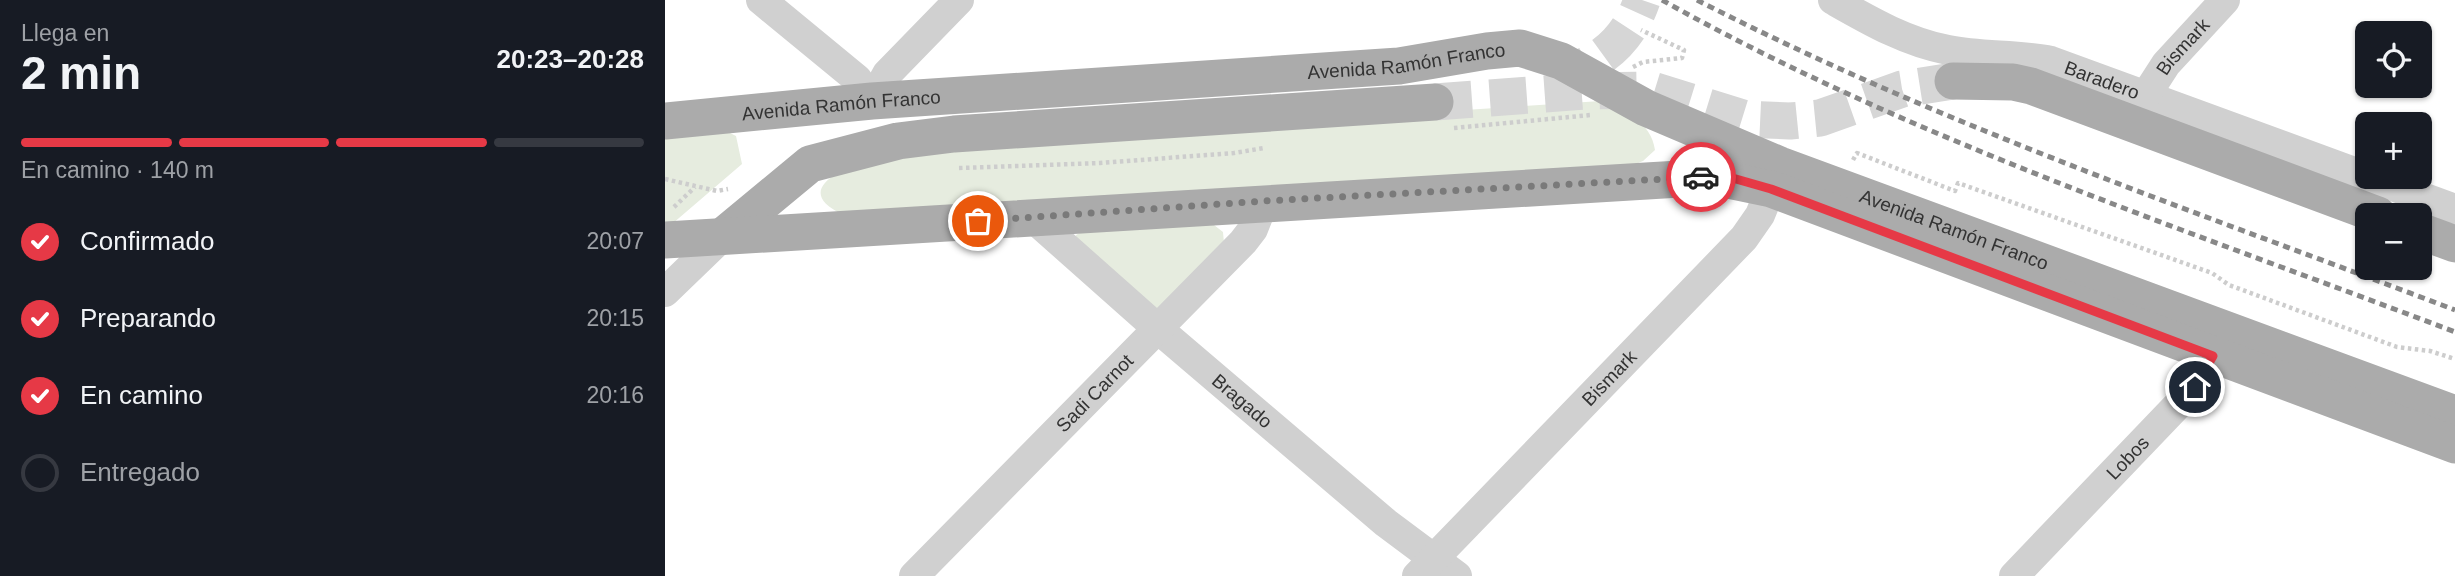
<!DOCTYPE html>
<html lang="es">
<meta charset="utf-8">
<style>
:root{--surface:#171b24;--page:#242831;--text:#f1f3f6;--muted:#9ea1a6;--line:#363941;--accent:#e63946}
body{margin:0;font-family:Helvetica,sans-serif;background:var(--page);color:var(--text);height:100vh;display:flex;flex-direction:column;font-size:26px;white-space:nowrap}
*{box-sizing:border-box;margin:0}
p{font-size:23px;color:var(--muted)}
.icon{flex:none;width:38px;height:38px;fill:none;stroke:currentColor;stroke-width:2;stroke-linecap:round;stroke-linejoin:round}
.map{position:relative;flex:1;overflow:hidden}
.sheet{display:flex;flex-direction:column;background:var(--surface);width:665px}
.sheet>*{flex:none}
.tools{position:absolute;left:1690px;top:21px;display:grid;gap:14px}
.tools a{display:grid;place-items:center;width:77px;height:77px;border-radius:10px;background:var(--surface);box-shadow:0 2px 5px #0004;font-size:35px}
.pin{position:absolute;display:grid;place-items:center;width:60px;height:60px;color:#fff;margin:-30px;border:4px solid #fff;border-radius:50%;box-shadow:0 2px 7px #0007}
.courier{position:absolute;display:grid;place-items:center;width:70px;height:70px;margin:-35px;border:5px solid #e63946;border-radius:50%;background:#fff;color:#222;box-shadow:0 2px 9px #0007}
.head em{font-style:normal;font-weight:700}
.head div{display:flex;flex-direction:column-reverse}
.head{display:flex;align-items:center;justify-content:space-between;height:119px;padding:0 21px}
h1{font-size:46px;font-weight:700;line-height:52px}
.bar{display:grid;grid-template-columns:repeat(4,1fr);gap:10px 7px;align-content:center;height:84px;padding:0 21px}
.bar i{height:9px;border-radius:5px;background:var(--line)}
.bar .active{background:var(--accent)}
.bar p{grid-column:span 4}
ol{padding:0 21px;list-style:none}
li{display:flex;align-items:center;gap:21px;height:77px}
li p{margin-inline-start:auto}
li .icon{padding:7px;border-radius:50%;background:var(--accent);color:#fff;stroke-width:4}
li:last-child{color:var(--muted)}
li i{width:38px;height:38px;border:4px solid var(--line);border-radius:50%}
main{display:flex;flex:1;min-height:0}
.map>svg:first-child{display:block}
.green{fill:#e6ecdf}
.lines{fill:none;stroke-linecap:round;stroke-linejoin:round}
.major-tunnel{stroke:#d6d6d6;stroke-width:37;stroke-dasharray:37 18;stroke-linecap:butt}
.path{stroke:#cdcdcd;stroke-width:4.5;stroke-dasharray:3.5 3.5;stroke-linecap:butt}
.minor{stroke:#d0d0d0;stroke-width:30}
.major{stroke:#ababab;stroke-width:37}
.rail{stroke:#888;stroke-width:5;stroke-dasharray:7 5;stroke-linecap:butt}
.done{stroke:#7a7a7a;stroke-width:7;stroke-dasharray:0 12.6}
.route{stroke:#e63946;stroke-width:9}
.labels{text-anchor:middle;stroke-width:7;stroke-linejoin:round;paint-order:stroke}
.street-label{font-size:19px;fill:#333;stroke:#fff}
</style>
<main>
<section class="sheet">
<div class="head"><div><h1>2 min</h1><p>Llega en</p></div><em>20:23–20:28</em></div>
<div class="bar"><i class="active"></i><i class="active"></i><i class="active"></i><i></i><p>En camino · 140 m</p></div>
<ol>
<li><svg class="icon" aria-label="check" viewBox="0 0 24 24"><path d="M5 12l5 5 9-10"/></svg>Confirmado<p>20:07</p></li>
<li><svg class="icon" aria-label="check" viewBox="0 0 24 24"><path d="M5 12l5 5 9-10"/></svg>Preparando<p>20:15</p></li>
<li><svg class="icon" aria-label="check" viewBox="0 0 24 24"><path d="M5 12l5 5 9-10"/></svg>En camino<p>20:16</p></li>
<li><i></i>Entregado</li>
</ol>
</section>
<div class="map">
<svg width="1790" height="576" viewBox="0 0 1790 576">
<rect width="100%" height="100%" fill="#fff"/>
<path class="green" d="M 936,101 C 960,112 986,121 990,150 L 978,161 L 963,167 L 179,215 C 127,191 174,171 202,158 L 601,123 Z
M 59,130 L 71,136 L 77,164 L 7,224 L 0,227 L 0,134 Z
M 549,225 L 558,232 L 559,243 L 495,309 L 486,308 L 411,243 L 411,235 L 422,229 Z"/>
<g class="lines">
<path class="major-tunnel" d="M 888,77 C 932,66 962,44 977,0
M 770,102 L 920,91 L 987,90 L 1081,119 L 1125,121 L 1155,118 L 1237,89 L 1288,81"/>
<path class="path" d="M 968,67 L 978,62 L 1017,58 L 1019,50 L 976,30
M 789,128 L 926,115
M 1188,160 L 1192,153 L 1290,191 L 1293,183 L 1547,273 L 1564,285 L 1732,347 L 1765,351 L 1790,359
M 294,168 L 435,163 L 569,153 L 599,148
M 0,179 L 52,191 L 63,189
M 9,207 L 30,187"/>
<g class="minor">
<path d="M 96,0 L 192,79 L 207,101 L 222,74 L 294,0"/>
<path id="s1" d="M 1168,0 C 1205,21 1241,42 1283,50 C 1316,57 1352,54 1386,61 L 1703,177"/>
<path id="s2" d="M 1481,95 L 1501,64 L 1560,0"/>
<path d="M 1703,177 L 1790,209"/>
<path id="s3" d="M 368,218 L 492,328 L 721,523 L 792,576"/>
<path d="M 0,292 L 58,236"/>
<path id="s4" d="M 249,576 L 578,242 L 588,229 L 599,201"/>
<path id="s5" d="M 752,576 L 1079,238 L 1095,215 L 1114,169"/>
<path id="s6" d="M 1349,576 L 1530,387 L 1557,334"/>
</g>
<g class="major">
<path d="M 1288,81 L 1348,82 L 1366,86 L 1713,215"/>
<path id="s7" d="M 0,121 L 207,101 L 734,66 L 822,51 L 855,48 L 896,61 L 981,108 L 1115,165 L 1790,414"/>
<path d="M 1755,231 L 1790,244"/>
<path d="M 58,236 L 145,164 L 233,141 L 289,134 L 770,102"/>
<path d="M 0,240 L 1048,177 L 1106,189 L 1790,445"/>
</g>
<path class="rail" d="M 997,0 C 1247,140 1523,230 1790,332
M 1032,0 C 1275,125 1535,213 1790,310"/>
</g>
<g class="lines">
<path class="done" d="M 313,221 L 599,201 L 1036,177"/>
<path class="route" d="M 1036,177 L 1071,179 L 1106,189 L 1548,356 L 1530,387"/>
</g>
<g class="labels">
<g class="street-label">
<text dy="7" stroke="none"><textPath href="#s2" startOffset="61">Bismark</textPath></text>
<text dy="7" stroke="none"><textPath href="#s7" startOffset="744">Avenida Ramón Franco</textPath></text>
<text dy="7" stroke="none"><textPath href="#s1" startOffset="284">Baradero</textPath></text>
<text dy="7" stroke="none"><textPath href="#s7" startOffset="177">Avenida Ramón Franco</textPath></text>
<text dy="7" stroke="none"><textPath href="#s7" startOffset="1330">Avenida Ramón Franco</textPath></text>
<text dy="7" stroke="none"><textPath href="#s5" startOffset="276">Bismark</textPath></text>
<text dy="7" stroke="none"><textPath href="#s4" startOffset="257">Sadi Carnot</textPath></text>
<text dy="7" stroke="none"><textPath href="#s3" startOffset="278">Bragado</textPath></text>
<text dy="7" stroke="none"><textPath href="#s6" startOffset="164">Lobos</textPath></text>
</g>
</g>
</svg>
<div class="tools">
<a><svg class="icon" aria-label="locate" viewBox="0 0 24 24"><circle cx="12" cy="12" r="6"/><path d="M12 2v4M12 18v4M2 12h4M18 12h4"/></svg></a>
<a>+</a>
<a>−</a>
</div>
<div class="pin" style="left:313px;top:221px;background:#ea580c"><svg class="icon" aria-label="bag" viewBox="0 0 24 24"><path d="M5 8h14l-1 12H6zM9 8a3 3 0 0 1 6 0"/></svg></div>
<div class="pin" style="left:1530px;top:387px;background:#1f2937"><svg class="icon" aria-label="home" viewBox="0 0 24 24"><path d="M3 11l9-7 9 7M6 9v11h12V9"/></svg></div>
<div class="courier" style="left:1036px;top:177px"><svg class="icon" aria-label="car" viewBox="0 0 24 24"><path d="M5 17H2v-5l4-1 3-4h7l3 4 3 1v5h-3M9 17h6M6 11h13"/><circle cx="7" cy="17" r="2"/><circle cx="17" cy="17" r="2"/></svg></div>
</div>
</main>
